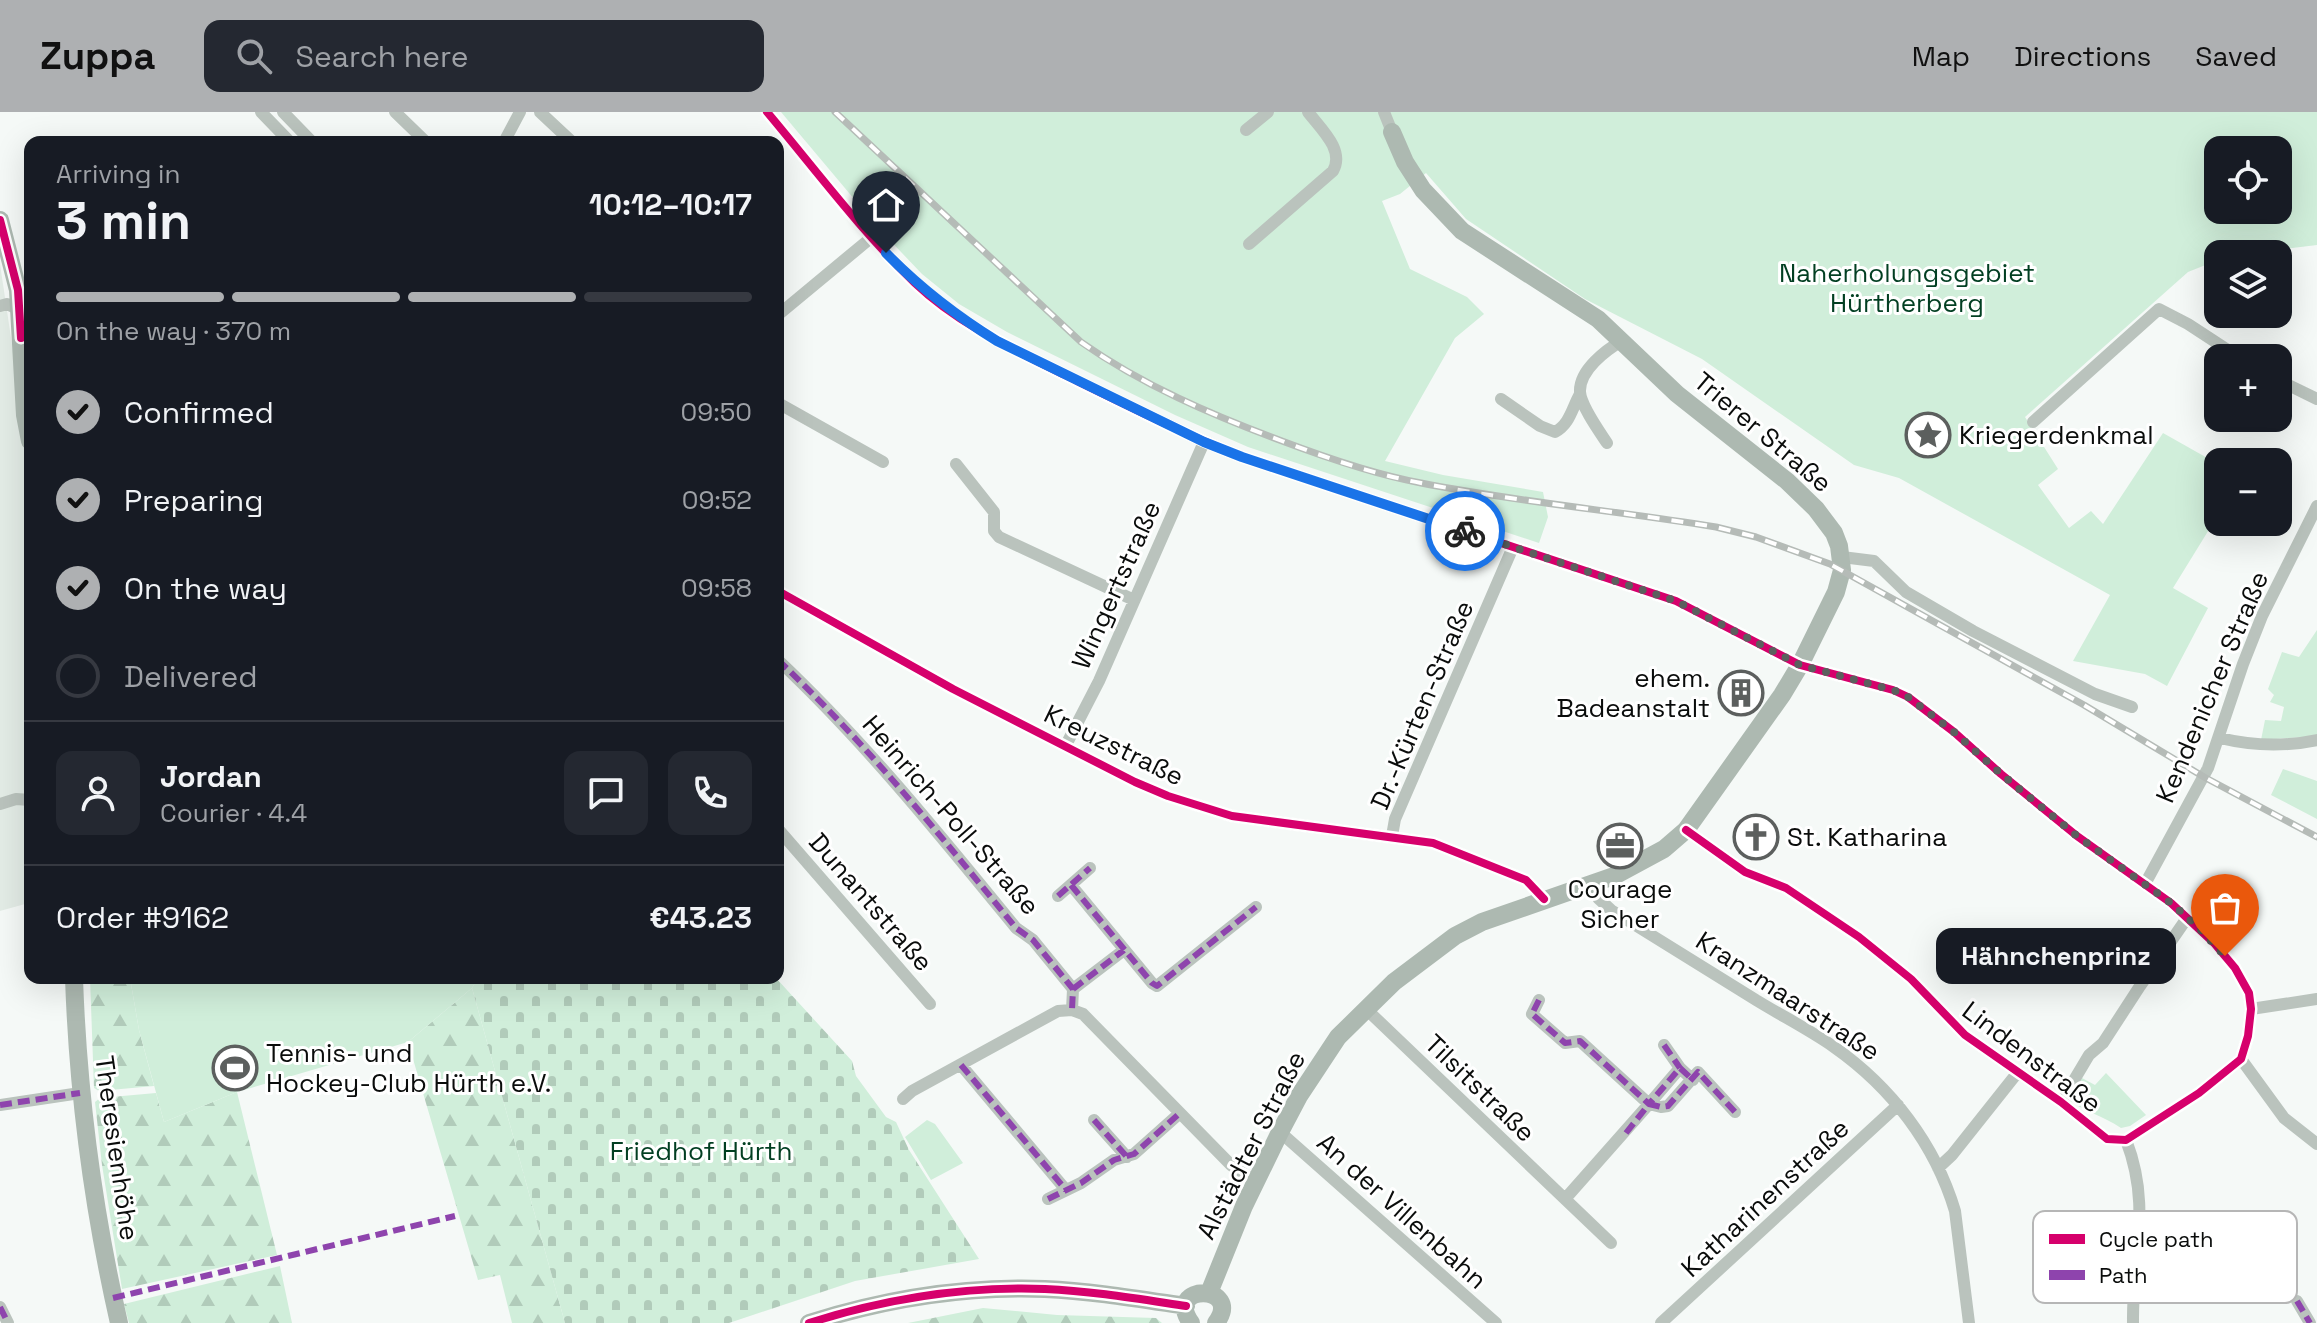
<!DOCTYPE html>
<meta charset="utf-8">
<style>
:root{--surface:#171b24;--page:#242831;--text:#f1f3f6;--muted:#9ea1a6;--line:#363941;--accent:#aeb0b2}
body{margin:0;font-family:"Space Grotesk",sans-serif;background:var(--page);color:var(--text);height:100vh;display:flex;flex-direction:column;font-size:30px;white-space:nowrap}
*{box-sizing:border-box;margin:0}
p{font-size:26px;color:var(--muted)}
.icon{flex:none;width:44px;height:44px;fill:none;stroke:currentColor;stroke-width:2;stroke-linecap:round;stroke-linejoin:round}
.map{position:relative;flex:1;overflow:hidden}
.drawer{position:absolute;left:24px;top:24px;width:760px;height:848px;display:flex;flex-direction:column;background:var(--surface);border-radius:16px;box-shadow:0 8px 32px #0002}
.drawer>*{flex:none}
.fabs{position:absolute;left:2204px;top:24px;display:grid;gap:16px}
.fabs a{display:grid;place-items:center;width:88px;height:88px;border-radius:16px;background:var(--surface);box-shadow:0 8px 32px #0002;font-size:40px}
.pin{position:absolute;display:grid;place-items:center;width:68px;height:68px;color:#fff;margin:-82px -34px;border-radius:50% 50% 50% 0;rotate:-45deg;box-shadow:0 0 8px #0007}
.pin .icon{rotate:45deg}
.courier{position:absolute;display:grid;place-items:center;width:80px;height:80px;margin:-40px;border:6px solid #1a73e8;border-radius:50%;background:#fff;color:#222;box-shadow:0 2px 10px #0007}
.bubble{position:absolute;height:56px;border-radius:16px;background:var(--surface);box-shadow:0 8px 32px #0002;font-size:26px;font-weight:700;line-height:56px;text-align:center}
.summary em{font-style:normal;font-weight:700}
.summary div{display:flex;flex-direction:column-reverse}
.summary{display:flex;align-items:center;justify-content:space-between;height:136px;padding:0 32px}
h1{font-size:52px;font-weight:700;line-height:60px}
.bar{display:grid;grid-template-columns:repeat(4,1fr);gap:12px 8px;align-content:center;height:96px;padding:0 32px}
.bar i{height:10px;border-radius:6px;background:var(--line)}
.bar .active{background:var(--accent)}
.bar p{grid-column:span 4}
.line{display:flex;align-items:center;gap:20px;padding:0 32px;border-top:2px solid var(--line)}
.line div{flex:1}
.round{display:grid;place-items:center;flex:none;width:84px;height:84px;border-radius:16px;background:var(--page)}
ol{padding:0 32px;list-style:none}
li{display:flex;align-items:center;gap:24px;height:88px}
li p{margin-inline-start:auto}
li .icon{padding:8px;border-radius:50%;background:var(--accent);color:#111;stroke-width:4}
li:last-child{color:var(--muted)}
li i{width:44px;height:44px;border:4px solid var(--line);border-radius:50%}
header{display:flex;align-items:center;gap:48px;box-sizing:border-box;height:112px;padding:0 40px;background:var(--accent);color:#111}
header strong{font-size:38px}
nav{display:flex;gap:44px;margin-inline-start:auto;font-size:28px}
.search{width:560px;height:72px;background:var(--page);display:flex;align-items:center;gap:20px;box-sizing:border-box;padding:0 28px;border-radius:16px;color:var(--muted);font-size:30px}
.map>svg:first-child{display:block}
.built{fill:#e3ece6}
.forest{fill:url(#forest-firs)}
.cemetery{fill:url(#cemetery-stones)}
.green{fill:#d0eeda;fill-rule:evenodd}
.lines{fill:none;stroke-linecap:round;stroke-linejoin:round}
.street{stroke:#bac3bd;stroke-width:12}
.secondary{stroke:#adb9b1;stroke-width:18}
.rail-casing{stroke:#b5bbb7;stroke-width:7}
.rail{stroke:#fff;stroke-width:4;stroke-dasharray:12;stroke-linecap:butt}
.quiet{stroke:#8e44ad;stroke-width:6;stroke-dasharray:12 6;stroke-linecap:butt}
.cycleway-casing{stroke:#fff;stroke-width:13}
.cycleway{stroke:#d6006c;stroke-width:8}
.done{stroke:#5c5f5e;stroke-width:8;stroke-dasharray:0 14.4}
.route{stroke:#1a73e8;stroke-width:10}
.labels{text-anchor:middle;stroke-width:6;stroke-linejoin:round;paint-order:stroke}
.park-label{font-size:26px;fill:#023f22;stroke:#fff}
.street-label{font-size:26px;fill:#0a0c0b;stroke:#fff}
.poi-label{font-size:26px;fill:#0a0c0b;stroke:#fff;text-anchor:start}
.key{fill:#fff;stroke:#b6b6b6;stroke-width:2}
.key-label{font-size:22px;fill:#0a0c0b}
</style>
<header>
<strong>Zuppa</strong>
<div class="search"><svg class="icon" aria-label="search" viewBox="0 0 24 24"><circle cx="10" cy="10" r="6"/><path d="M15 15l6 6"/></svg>Search here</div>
<nav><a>Map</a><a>Directions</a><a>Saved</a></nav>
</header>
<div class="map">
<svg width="2317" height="1211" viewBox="0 0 2317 1211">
<defs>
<pattern id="forest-firs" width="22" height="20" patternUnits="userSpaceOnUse" patternTransform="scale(2)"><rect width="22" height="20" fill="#d0eeda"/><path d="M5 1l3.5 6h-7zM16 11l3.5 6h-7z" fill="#b1cbba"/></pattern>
<pattern id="cemetery-stones" width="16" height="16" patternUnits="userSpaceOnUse" patternTransform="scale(2)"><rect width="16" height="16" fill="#d0eeda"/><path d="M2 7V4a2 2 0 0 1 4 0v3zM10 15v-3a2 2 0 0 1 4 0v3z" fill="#b1cbba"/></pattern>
</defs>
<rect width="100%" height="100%" fill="#f5f9f7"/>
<path class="built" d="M 0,152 L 30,353 L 30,786 L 25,792 L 0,799 Z"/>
<path class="forest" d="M 90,866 L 130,866 L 139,918 L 154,974 L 99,979 L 94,976 Z
M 472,876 L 565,1211 L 512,1211 L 500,1163 L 478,1168 L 408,930 Z
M 237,980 L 277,1143 L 122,1177 L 102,1053 L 95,990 L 100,986 L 156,981 L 164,1010 Z
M 280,1154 L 292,1211 L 129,1211 L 124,1192 Z
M 983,1196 L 1057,1203 L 1156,1206 L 1162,1211 L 908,1211 Z"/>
<path class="cemetery" d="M 478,866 L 776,866 L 852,949 L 856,964 L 886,1005 L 896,1010 L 909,1038 L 979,1147 L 855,1169 L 729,1211 L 565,1211 L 472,876 Z"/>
<path class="green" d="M 781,0 L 2317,0 L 2317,133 L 2243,142 L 2218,142 L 2218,148 L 2188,160 L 2025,305 L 2058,357 L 2038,373 L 2069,416 L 2091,399 L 2103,412 L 2163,321 L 2218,352 L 2218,403 L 2173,476 L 2208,496 L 2167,574 L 2145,562 L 2073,549 L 2110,483 L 1899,366 L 1854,353 L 1702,247 L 1585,187 L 1466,107 L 1426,61 L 1400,82 L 1382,89 L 1410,157 L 1467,185 L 1484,202 L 1455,226 L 1385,349 L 1443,363 L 1543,380 L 1548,405 L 1539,431 L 1248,335 L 1175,303 L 1007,220 L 959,192 L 922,162 L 881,119 ZM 2218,38 L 2278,38 L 2278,98 L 2218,98 Z
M 2317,518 L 2317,624 L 2261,628 L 2265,608 L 2281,609 L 2284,595 L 2270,590 L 2274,583 L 2268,577 L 2282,540 L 2299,545 Z
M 2283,657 L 2317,669 L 2317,707 L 2271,683 Z
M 130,866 L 478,866 L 472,876 L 408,930 L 237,980 L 164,1010 L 139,918 Z
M 2106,961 L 2146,1003 L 2130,1014 L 2121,1016 C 2103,1004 2086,1000 2068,988 L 2082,966 L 2095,973 Z
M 927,1008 L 935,1012 L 963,1051 L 931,1068 L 905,1025 Z"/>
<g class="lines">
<path class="street" d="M 261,0 L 290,30
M 283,0 L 312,30
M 395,0 L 426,30
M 540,0 L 572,30
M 767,0 C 815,57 861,119 915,171 C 958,212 1013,237 1065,263 C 1124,292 1182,321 1242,345 L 1676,489 L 1800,553 L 1893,578 L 1908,585 L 1954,620 L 2001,662 L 2077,724 L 2171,791 L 2214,831 L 2235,856 L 2249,881 L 2251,897 L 2248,924 L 2241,947 L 2199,981 L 2126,1028 L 2107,1027 L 2061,990 L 1965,923 L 1911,867 L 1859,825 L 1786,776 L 1745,760 L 1686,718
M 1384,0 L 1392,20
M 1246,18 L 1268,0
M 504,30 L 520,0
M 1249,132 L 1333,59 C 1345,38 1321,17 1308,0
M 0,194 L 7,192 L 20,198
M 778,203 L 872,125
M 2278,268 L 2317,287
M 1501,287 L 1540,314 L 1555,320 C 1570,312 1572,296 1580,282
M 778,291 L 883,350
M 2033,310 L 2159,197 L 2188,212 L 2240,246
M 1607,331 C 1599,319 1581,294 1580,280 C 1579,258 1606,238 1623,228
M 956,352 L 994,400 L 994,419 L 999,425 L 1134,488
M 1842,445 L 1874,449 L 1906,480 L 1973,519 L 2095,582 L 2132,595
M 778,479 L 953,577 L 1135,670 L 1168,684 L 1232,704 L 1433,731 L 1526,768 L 1544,787
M 778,548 C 865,630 940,723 1016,816 L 1033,828 L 1073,877 L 1072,898
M 2220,626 C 2253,634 2284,635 2317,628
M 1066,633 L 1099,569 L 1204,330
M 0,692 L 16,687 L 30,688
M 778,717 L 930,892
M 1392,724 L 1395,707 L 1513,435
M 1592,772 L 1598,786 L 1611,798 C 1660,828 1708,858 1756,888 C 1782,904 1810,918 1834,935 C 1891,975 1935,1032 1955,1099 L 1969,1211
M 2145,772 L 2208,656 L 2243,552 L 2262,504 L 2317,394
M 1071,773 L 1152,871 L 1157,874 L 1256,795
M 1058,784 L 1090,756
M 1073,877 L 1124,838
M 1539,888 L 1532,902 L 1565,931 L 1580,929 L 1649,992 L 1680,956 L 1693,968
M 1365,896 L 1611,1131
M 2251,897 L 2317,887
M 1664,933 L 1680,956
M 2241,947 L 2284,1006 L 2317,1032
M 961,953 L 1066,1078
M 903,987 L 912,979 L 1058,899 L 1072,898 L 1083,902 L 1231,1053 L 1255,1070
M 2061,990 L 2089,943 L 2103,931 L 2140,874 L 2187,806
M 0,993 L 80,981
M 1094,1008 L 1127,1045
M 1280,1020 L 1496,1211
M 2126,1028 C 2152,1095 2132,1143 2133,1211
M 1938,1056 L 1952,1043 L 2018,960
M 1048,1087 L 1081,1071 L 1114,1048 L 1134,1042 L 1180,1001
M 1565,1087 L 1649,992 L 1661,995 L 1668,994 L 1698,960 L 1735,1000
M 2297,1189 L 2310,1211
M 0,1195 L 8,1211
M 1661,1211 L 1898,993"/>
<path class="secondary" d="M 0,108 L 18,178 L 25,303 L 30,329
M 74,866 C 78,983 93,1097 119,1211
M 1209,1181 L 1244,1094 L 1280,1020 L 1299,984 L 1338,925 L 1394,870 L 1455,824 L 1482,810 L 1614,764 L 1664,737 L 1686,718 L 1782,583 L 1800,553 L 1836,480 L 1842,458 L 1839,434 L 1834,421 L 1816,397 L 1787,369 L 1677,282 L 1598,207 L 1462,119 L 1423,78 L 1405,50 L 1392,20
M 809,1211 C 885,1187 966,1174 1045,1177 C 1092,1179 1139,1187 1186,1194
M 1191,1211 C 1163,1171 1244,1172 1216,1211"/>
<g class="rail-casing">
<path id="rail" d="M 835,0 L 1081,230 C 1142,273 1212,303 1282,329 C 1327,346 1373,362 1421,371 C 1518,390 1618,399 1716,415 L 1756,425 L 1830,452 L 2084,593 L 2204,665 L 2317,725"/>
</g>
<use href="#rail" class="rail"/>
<path class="quiet" d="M 778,548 C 865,630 940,723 1016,816 L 1033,828 L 1073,877 L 1072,898
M 1071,773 L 1152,871 L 1157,874 L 1256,795
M 1058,784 L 1090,756
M 1073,877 L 1124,838
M 1539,888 L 1532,902 L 1565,931 L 1580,929 L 1649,992 L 1680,956 L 1693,968
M 1664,933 L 1680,956
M 961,953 L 1066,1078
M 0,993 L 80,981
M 1094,1008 L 1127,1045
M 1626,1021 L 1649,992 L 1661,995 L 1668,994 L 1698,960 L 1735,1000
M 1048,1087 L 1081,1071 L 1114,1048 L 1134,1042 L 1180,1001
M 113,1186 L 455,1104
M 2297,1189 L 2310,1211
M 0,1195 L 8,1211"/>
<g class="cycleway-casing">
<path id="cycleway" d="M 767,0 C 815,57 861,119 915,171 C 958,212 1013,237 1065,263 C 1124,292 1182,321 1242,345 L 1676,489 L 1800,553 L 1893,578 L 1908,585 L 1954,620 L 2001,662 L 2077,724 L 2171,791 L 2214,831 L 2235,856 L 2249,881 L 2251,897 L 2248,924 L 2241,947 L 2199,981 L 2126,1028 L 2107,1027 L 2061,990 L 1965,923 L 1911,867 L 1859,825 L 1786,776 L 1745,760 L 1686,718
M 0,108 L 18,178 L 21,226
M 778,479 L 953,577 L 1135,670 L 1168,684 L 1232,704 L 1433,731 L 1526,768 L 1544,787
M 809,1211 C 885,1187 966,1174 1045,1177 C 1092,1179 1139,1187 1186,1194"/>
</g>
<use href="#cycleway" class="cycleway"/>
</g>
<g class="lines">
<path class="done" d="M 1465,419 L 1676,489 L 1800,553 L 1893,578 L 1908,585 L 1954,620 L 2001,662 L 2077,724 L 2171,791 L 2201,818 L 2225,844"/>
<path class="route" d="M 886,141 C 920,176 955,203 997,229 L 1204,330 L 1242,345 L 1465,419"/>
</g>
<defs>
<g id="sight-ring" transform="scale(2.3)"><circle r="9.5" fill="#fff" stroke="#5c5f5e" stroke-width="1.5"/><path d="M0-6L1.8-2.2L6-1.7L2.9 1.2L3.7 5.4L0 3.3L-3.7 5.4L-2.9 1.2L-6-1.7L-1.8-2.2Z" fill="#5c5f5e"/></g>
<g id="building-ring" transform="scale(2.3)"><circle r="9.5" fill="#fff" stroke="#5c5f5e" stroke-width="1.5"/><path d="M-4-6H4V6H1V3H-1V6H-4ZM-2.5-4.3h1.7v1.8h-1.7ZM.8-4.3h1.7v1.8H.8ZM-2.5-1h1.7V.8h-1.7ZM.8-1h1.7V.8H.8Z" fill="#5c5f5e"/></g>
<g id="church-ring" transform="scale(2.3)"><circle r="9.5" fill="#fff" stroke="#5c5f5e" stroke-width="1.5"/><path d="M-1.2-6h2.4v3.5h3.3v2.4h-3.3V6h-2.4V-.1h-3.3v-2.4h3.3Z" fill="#5c5f5e"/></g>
<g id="office-ring" transform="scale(2.3)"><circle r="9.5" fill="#fff" stroke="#5c5f5e" stroke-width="1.5"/><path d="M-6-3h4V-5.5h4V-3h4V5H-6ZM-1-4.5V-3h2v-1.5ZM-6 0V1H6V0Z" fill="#5c5f5e"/></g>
<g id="stadium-ring" transform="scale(2.3)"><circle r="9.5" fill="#fff" stroke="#5c5f5e" stroke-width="1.5"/><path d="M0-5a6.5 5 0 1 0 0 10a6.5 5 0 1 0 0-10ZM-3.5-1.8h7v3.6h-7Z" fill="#5c5f5e"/></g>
</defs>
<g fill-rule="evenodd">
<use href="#sight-ring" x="1928" y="323"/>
<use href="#building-ring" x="1741" y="581"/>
<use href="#church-ring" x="1756" y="725"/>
<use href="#office-ring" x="1620" y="734"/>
<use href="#stadium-ring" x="235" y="956"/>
</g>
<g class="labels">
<g class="park-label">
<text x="1907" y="170">Naherholungsgebiet<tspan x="1907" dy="30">Hürtherberg</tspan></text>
<text x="701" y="1048">Friedhof Hürth</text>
</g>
<g class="street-label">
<text transform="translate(1763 320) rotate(40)" y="9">Trierer Straße</text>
<text transform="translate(1116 473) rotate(-66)" y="9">Wingertstraße</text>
<text transform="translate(2212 575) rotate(-67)" y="9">Kendenicher Straße</text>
<text transform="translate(1422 593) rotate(-67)" y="9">Dr.-Kürten-Straße</text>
<text transform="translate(1114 633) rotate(26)" y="9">Kreuzstraße</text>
<text transform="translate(951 703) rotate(49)" y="9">Heinrich-Poll-Straße</text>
<text transform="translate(871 790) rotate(49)" y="9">Dunantstraße</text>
<text transform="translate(1788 884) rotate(33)" y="9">Kranzmaarstraße</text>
<text transform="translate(2032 945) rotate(37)" y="9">Lindenstraße</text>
<text transform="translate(1480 976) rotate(44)" y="9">Tilsitstraße</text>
<text transform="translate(1251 1033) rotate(-63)" y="9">Alstädter Straße</text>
<text transform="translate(117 1036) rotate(82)" y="9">Theresienhöhe</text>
<text transform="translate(1765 1086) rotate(-43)" y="9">Katharinenstraße</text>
<text transform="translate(1402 1099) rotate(42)" y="9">An der Villenbahn</text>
</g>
<g class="poi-label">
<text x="1959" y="332">Kriegerdenkmal</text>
<text x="1710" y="575" text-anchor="end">ehem.<tspan x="1710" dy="30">Badeanstalt</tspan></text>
<text x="1787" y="734">St. Katharina</text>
<text x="1620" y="786" text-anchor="middle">Courage<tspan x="1620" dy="30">Sicher</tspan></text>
<text x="266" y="950">Tennis- und<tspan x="266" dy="30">Hockey-Club Hürth e.V.</tspan></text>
</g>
</g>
<rect x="2033" y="1099" width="264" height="92" rx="12" class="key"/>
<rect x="2049" y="1122" width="36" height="10" fill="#d6006c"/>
<rect x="2049" y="1158" width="36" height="10" fill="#8e44ad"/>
<g class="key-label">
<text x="2099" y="1135">Cycle path</text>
<text x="2099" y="1171">Path</text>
</g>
</svg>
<div class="fabs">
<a><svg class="icon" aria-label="locate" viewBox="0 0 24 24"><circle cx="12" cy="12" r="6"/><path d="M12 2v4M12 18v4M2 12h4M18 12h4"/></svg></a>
<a><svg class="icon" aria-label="layers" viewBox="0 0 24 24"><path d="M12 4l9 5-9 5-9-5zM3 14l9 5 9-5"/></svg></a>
<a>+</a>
<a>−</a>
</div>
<div class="pin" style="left:2225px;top:844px;background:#ea580c"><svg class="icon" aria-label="bag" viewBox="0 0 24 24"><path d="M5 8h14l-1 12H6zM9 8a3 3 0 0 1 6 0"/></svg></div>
<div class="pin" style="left:886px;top:141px;background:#1f2937"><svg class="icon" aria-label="home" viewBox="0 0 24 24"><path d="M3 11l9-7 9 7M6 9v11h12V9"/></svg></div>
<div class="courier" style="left:1465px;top:419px"><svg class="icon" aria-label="bike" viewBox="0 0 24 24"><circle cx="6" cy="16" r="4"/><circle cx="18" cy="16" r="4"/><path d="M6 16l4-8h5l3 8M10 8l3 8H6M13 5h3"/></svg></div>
<div class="bubble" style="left:1936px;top:816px;width:240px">Hähnchenprinz</div>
<section class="drawer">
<div class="summary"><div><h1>3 min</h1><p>Arriving in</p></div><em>10:12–10:17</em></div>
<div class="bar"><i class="active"></i><i class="active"></i><i class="active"></i><i></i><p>On the way · 370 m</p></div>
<ol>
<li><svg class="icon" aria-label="check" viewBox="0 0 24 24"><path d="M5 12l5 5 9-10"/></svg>Confirmed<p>09:50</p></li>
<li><svg class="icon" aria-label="check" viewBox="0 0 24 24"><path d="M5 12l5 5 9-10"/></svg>Preparing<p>09:52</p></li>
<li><svg class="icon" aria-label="check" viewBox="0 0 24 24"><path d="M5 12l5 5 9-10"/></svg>On the way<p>09:58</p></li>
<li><i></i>Delivered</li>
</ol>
<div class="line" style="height:144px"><a class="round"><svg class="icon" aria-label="person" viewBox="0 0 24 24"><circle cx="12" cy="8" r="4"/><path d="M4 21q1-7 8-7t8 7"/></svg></a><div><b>Jordan</b><p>Courier · 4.4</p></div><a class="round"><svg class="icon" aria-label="chat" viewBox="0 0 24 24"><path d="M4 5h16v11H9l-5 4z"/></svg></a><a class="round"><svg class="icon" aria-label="phone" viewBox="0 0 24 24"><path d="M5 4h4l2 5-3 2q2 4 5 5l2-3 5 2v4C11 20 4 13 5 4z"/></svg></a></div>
<div class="line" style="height:104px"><div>Order #9162</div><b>€43.23</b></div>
</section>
</div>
